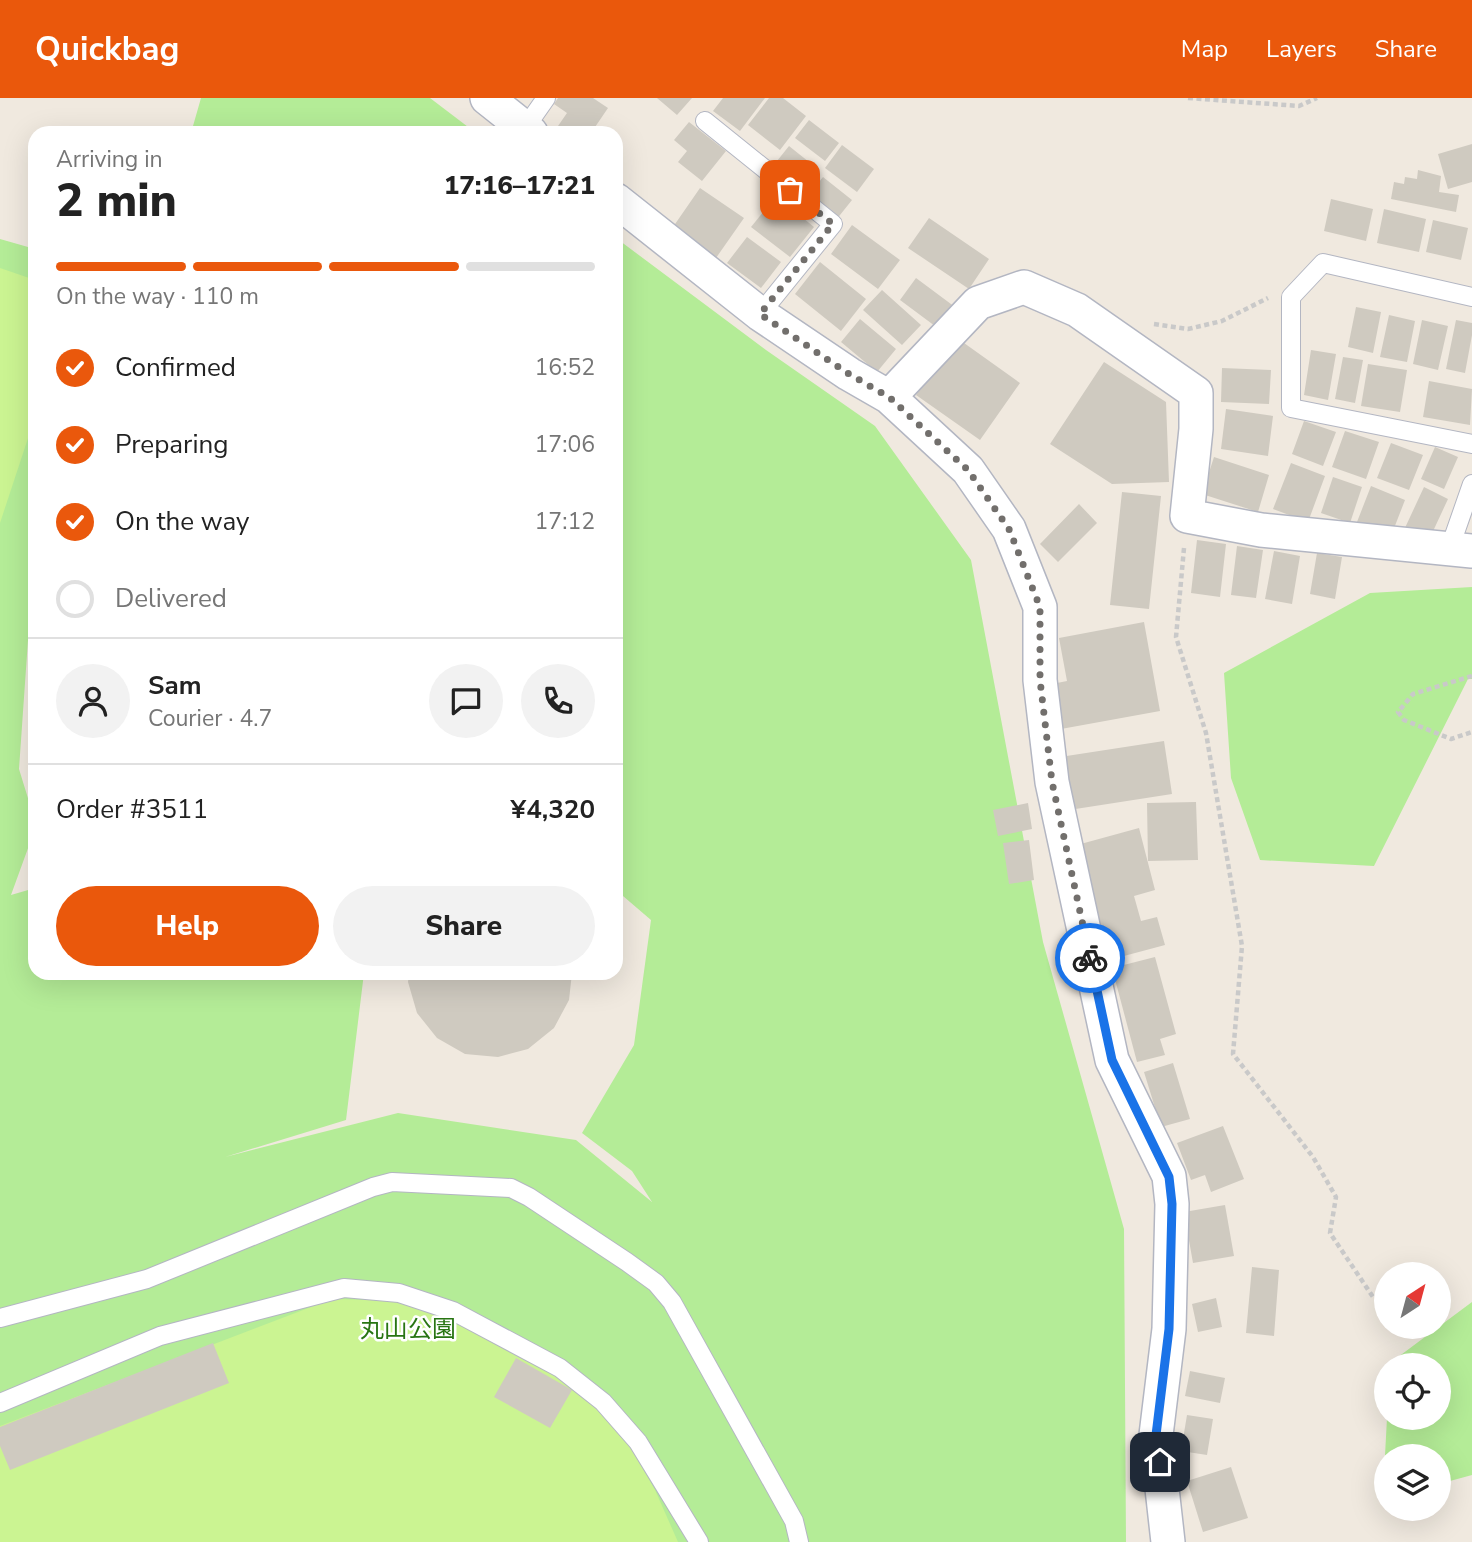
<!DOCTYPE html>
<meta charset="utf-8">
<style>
:root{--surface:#fff;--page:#f2f2f2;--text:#222;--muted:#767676;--line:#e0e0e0;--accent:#ea580c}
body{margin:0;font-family:"Nunito Sans","Noto Sans JP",sans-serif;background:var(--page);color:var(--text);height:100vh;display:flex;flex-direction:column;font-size:26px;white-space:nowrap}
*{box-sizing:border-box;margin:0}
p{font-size:23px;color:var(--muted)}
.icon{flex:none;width:38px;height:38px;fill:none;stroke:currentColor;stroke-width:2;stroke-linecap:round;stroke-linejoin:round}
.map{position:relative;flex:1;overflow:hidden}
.drawer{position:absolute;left:28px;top:28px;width:595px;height:854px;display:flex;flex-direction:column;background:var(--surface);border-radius:21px;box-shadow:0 7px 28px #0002}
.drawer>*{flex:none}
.needle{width:46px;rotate:36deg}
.controls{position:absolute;left:1374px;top:1164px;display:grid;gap:14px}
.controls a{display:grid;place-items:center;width:77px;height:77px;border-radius:50%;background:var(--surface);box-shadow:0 7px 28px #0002;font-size:35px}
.pin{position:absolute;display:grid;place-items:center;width:60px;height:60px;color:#fff;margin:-30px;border-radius:14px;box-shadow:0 4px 10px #0006}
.courier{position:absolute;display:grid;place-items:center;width:70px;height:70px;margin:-35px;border:5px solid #1a73e8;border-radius:50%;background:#fff;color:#222;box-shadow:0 2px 9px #0007}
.summary em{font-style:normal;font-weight:800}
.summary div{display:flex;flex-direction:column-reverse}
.summary{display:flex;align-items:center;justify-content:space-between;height:119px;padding:0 28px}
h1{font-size:46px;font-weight:800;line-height:52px}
.bar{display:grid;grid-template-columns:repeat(4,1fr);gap:10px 7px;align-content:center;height:84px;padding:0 28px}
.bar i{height:9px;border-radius:5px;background:var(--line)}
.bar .on{background:var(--accent)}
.bar p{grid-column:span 4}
.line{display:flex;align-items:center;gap:18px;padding:0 28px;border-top:2px solid var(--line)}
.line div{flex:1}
.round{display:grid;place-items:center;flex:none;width:74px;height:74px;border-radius:37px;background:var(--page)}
ol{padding:0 28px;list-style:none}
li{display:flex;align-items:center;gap:21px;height:77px}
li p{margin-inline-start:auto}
li .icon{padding:7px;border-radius:50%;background:var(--accent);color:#fff;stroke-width:4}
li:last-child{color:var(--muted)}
li i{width:38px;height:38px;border:4px solid var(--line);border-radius:50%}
.button{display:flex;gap:14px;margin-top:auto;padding:14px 28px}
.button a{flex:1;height:80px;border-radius:42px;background:var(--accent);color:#fff;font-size:28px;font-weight:800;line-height:80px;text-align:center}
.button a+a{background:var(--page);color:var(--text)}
header{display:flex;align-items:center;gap:42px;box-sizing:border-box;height:98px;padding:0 35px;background:var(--accent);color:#fff}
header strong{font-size:33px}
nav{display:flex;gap:38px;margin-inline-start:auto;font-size:24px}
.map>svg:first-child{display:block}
.green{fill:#b4ec97}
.pitch{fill:#cbf492}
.building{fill:#cfcac0}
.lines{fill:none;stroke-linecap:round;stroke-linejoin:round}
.lane-casing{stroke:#b3b6c2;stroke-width:20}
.street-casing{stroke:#b3b6c2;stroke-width:36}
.path{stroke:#c9c9c9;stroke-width:4.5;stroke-dasharray:5 3.5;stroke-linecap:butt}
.lane{stroke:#fff;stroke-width:18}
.street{stroke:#fff;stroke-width:33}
.done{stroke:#726f6c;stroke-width:7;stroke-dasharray:0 12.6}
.route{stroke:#1a73e8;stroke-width:9}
.labels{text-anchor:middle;stroke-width:5;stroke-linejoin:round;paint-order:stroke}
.park-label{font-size:24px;fill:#287513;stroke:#fff}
</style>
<header>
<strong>Quickbag</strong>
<nav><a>Map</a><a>Layers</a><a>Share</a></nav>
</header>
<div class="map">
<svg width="1472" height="1444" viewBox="0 0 1472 1444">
<rect width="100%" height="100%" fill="#f0e9df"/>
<path class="green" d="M 201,0 L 430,0 L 476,35 L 191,35 Z
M 616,140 L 766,252 L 875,328 L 971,462 L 1043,844 L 1124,1131 L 1126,1444 L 0,1444 L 0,141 L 35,151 L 35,442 L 19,671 L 35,723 L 35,731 L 11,797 L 35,790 L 35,875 L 364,875 L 346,1022 L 225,1059 L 398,1015 L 576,1042 L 652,1104 L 632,1073 L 582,1035 L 634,947 L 651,822 L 616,792 Z
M 1472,489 L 1472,581 L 1468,581 L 1374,768 L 1260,762 L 1231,680 L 1224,575 L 1370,495 Z
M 1472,1204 L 1472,1377 L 1439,1386 L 1438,1358 L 1386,1358 L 1386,1376 L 1384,1376 L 1387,1320 L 1438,1320 L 1438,1267 L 1390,1267 L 1390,1265 Z"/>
<path class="pitch" d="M 0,170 L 35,182 L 35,319 L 0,425 Z
M 332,1201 L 412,1203 L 471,1230 L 586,1295 L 623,1336 L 655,1392 L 678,1444 L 0,1444 L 0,1328 Z"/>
<path class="building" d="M 558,0 L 593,0 L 608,10 L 591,35 L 568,35 L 558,28 L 567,15 L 554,6 Z
M 657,0 L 692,0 L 677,17 Z
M 723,0 L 765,0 L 740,33 L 713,13 Z
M 769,0 L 783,0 L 806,18 L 780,52 L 748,27 Z
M 809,22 L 839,45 L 825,63 L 795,40 Z
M 689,24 L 726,53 L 702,83 L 678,64 L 687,53 L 674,42 Z
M 1472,46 L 1472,84 L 1448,91 L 1438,56 Z
M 842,47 L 874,71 L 857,94 L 825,70 Z
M 789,48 L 819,72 L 803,92 L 773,68 Z
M 1418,72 L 1441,78 L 1439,94 L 1459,97 L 1456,114 L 1391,101 L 1394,84 L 1404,86 L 1405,79 L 1417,81 Z
M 823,79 L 852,102 L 836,122 L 807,99 Z
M 700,90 L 744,120 L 716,160 L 673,129 Z
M 776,98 L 814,129 L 790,159 L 751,129 Z
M 1331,101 L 1373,111 L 1366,143 L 1324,133 Z
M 1384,111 L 1426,121 L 1419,154 L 1377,145 Z
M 929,120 L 989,161 L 969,191 L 908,150 Z
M 1433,122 L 1468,130 L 1461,162 L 1426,154 Z
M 852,127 L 900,162 L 878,191 L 831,156 Z
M 747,139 L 781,164 L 761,190 L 727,165 Z
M 820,164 L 866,201 L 841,233 L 795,196 Z
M 916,180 L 955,209 L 939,231 L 900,202 Z
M 882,192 L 921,227 L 902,247 L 863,212 Z
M 1356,209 L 1381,214 L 1373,255 L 1348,249 Z
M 1389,217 L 1415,223 L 1407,264 L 1380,259 Z
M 860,221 L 896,251 L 877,274 L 841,244 Z
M 1422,222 L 1448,228 L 1438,272 L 1413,266 Z
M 1456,222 L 1472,225 L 1472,237 L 1465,275 L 1446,271 Z
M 957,240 L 1020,285 L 980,342 L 916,297 Z
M 1311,252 L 1336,256 L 1328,302 L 1304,297 Z
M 1343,259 L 1363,262 L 1355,305 L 1335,301 Z
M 1104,264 L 1166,304 L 1169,384 L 1112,386 L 1050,346 Z
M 1368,266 L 1407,272 L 1400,314 L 1361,308 Z
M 1222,270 L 1271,272 L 1269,306 L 1221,304 Z
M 1429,283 L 1472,291 L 1470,327 L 1423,319 Z
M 1226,311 L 1273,318 L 1268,358 L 1221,351 Z
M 1304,323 L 1336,334 L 1323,368 L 1292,356 Z
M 1345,333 L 1379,344 L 1366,381 L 1332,369 Z
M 1391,345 L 1423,357 L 1409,392 L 1377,380 Z
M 1435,349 L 1458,359 L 1444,391 L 1421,381 Z
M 1214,359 L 1269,377 L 1258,414 L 1202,396 Z
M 1291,365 L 1325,378 L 1308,424 L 1273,411 Z
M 1333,379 L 1362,389 L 1350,425 L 1321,415 Z
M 1371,388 L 1405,402 L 1391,438 L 1357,424 Z
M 1424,389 L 1448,401 L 1428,444 L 1404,432 Z
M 1122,394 L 1161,398 L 1149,511 L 1110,507 Z
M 1079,406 L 1097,425 L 1058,464 L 1040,446 Z
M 1197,442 L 1226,446 L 1220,499 L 1191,495 Z
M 1237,448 L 1263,452 L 1256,500 L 1231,497 Z
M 1274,453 L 1300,458 L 1292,506 L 1265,501 Z
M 1317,455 L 1342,459 L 1335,501 L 1310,496 Z
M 1144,524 L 1160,613 L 1061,631 L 1052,586 L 1067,583 L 1059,540 Z
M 1164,643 L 1172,696 L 1069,712 L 1060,659 Z
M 1196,704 L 1198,762 L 1148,763 L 1147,705 Z
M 1028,705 L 1032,731 L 998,738 L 993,712 Z
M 1139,730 L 1155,792 L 1134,798 L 1141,823 L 1157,819 L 1165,847 L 1109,862 L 1077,747 Z
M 1029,742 L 1034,782 L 1009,786 L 1003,745 Z
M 1155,859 L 1176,936 L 1160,941 L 1165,957 L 1137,964 L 1112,870 Z
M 409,875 L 572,875 L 569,902 L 554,930 L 528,951 L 498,959 L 465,956 L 437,940 L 417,915 L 408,884 Z
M 1173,965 L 1190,1021 L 1161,1029 L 1144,974 Z
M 1223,1028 L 1244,1081 L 1211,1094 L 1205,1077 L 1191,1082 L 1177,1045 Z
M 1225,1107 L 1234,1158 L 1193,1165 L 1184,1114 Z
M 1252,1169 L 1279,1172 L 1274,1238 L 1246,1235 Z
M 1216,1200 L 1222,1229 L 1198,1234 L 1192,1206 Z
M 213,1245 L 229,1285 L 10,1372 L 0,1348 L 0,1329 Z
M 516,1260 L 572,1292 L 550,1330 L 494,1299 Z
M 1190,1273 L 1225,1280 L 1220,1305 L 1185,1298 Z
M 1187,1317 L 1213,1321 L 1207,1357 L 1181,1353 Z
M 1231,1369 L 1248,1420 L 1203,1434 L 1187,1383 Z"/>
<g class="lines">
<g class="lane-casing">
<path id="lane" d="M 705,23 L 833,126 L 760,216
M 525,30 L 546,0
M 1472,199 L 1323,165 L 1291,199 L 1291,310 L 1472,346
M 1449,452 L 1472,386
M 0,1220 L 147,1181 L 373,1089 L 392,1084 L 511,1090 L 529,1099 L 627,1164 L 656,1185 L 672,1204 L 794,1423 L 799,1444
M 0,1305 L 160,1238 L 344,1190 L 399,1195 L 453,1213 L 560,1270 L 603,1304 L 638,1344 L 699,1444"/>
</g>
<g class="street-casing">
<path id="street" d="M 487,0 L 531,35
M 616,102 L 760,216 L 849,276 L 889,299 L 968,372 L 1009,431 L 1040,509 L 1040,582 L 1052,684 L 1112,962 L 1169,1078 L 1172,1106 L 1169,1231 L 1156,1337 L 1168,1444
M 889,299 L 978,205 L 1024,189 L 1077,212 L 1196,295 L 1196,331 L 1187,418 L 1261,432 L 1472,453"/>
</g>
<path class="path" d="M 1188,0 L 1299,8 L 1317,0
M 1154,226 L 1188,231 L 1222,223 L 1268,200
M 1184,450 L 1176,539 L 1206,635 L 1242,848 L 1233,956 L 1313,1059 L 1336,1099 L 1330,1135 L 1373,1199
M 1472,578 L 1413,596 L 1398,614 L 1404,622 L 1451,641 L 1472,634"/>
<use href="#lane" class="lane"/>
<use href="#street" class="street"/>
</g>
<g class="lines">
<path class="done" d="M 790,92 L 833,126 L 760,216 L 849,276 L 889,299 L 968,372 L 1009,431 L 1040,509 L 1040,582 L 1052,684 L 1090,860"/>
<path class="route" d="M 1090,860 L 1112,962 L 1169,1079 L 1172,1106 L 1169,1231 L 1156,1337 L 1160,1364"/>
</g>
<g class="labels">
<g class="park-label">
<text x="408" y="1239">丸山公園</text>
</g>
</g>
</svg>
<div class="controls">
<a><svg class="needle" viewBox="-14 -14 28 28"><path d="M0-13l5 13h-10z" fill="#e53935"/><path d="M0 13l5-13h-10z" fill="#767676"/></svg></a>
<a><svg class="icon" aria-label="locate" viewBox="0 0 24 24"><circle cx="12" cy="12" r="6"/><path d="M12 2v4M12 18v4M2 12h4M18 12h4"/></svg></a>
<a><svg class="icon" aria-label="layers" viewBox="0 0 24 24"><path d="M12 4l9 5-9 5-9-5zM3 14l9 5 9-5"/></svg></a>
</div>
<div class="pin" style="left:790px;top:92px;background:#ea580c"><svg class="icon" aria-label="bag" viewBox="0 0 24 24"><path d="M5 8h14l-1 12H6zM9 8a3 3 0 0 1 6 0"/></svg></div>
<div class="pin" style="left:1160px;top:1364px;background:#1f2937"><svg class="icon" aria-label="home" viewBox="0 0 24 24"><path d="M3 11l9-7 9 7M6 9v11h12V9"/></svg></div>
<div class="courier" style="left:1090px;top:860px"><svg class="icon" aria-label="bike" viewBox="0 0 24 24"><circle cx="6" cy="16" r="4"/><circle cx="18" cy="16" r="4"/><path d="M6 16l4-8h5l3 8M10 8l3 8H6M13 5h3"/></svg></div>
<section class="drawer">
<div class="summary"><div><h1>2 min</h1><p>Arriving in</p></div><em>17:16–17:21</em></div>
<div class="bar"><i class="on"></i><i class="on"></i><i class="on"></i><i></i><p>On the way · 110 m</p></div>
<ol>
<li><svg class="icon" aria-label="check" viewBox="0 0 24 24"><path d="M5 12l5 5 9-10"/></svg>Confirmed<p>16:52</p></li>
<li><svg class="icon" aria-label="check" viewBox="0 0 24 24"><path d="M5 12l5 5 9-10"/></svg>Preparing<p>17:06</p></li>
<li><svg class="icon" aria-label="check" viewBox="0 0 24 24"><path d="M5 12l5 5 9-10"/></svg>On the way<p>17:12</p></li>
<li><i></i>Delivered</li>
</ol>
<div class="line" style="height:126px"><a class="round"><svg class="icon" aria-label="person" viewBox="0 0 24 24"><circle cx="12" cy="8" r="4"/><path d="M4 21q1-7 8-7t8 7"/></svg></a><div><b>Sam</b><p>Courier · 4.7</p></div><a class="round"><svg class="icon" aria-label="chat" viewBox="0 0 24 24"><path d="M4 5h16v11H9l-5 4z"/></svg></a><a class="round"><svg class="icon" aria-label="phone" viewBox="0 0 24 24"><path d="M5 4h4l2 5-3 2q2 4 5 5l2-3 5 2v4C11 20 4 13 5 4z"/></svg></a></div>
<div class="line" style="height:91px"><div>Order #3511</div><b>¥4,320</b></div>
<div class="button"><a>Help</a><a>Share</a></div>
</section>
</div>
